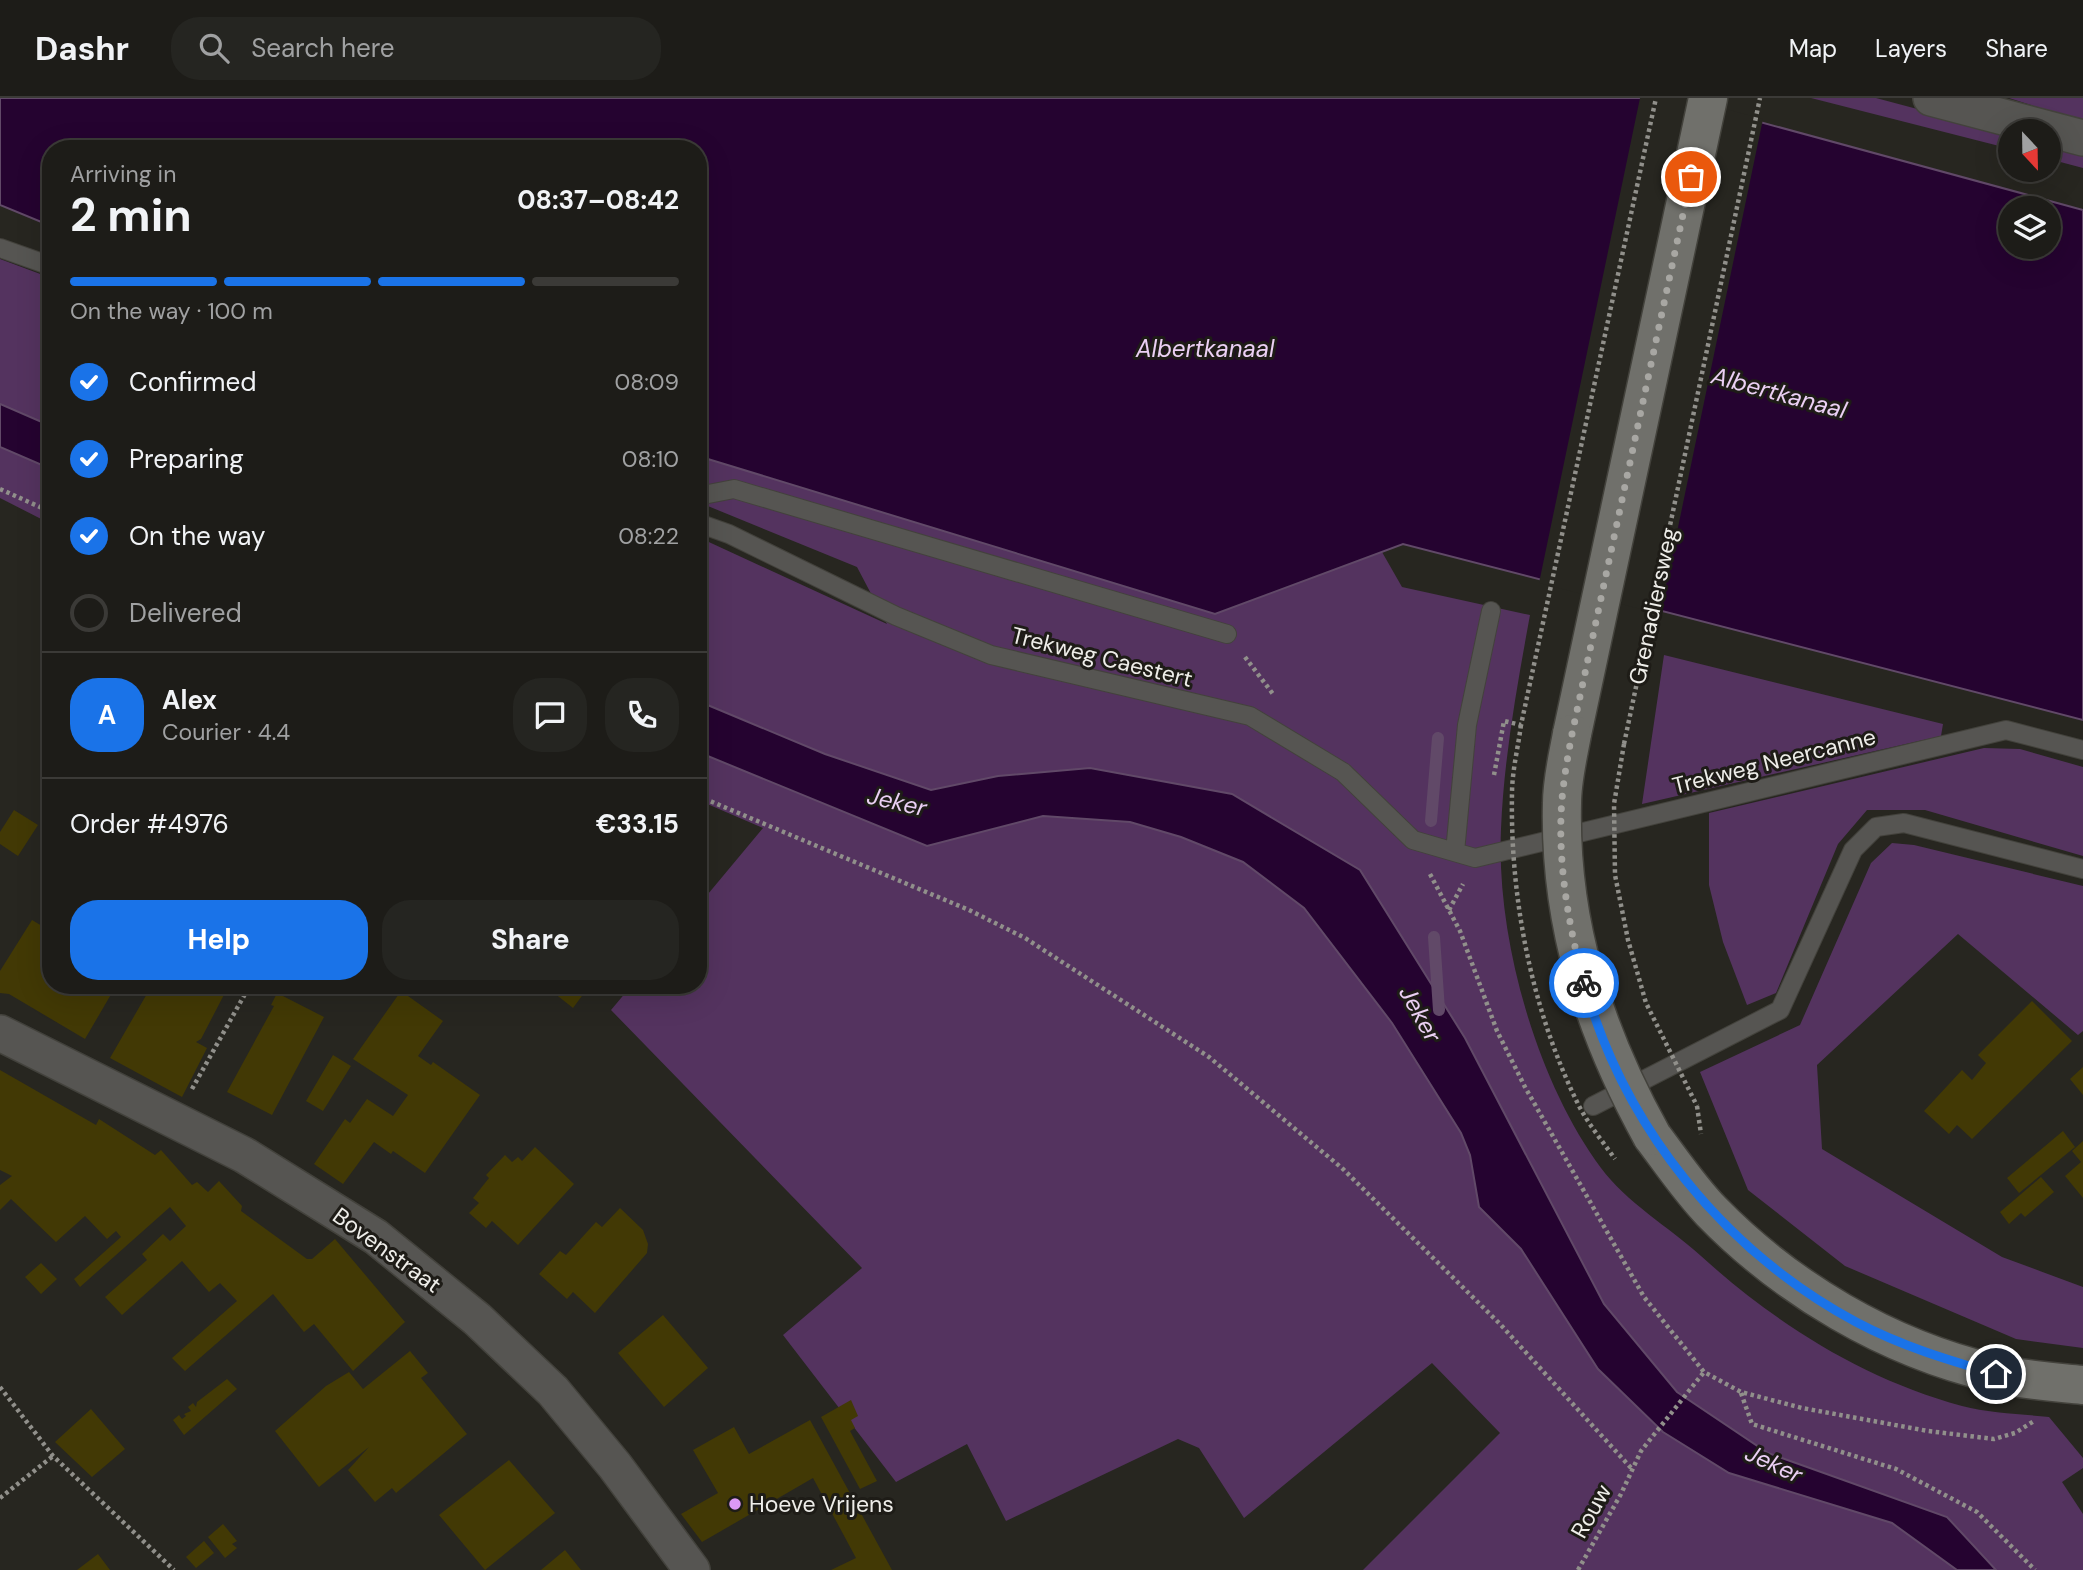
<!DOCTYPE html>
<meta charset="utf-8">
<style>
:root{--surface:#1d1c18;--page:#252521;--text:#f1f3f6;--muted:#a0a1a2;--line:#3b3a37;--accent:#1a73e8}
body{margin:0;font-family:"DM Sans",sans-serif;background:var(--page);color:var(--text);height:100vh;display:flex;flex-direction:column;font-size:26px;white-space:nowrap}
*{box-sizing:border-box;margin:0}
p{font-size:23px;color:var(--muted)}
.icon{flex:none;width:38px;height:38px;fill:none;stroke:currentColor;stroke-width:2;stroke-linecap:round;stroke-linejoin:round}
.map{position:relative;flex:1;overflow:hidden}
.sheet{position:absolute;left:42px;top:42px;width:665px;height:854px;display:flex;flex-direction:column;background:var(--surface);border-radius:28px;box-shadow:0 7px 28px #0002,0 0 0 2px var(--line)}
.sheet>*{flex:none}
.needle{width:46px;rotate:158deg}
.tools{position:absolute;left:1998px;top:21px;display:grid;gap:14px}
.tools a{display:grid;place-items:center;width:63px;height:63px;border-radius:50%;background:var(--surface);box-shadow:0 7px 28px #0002,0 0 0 2px var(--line);font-size:35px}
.pin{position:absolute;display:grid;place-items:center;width:60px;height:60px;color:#fff;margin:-30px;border:4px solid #fff;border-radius:50%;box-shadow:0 2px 7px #0007}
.courier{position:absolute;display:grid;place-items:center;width:70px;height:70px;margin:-35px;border:5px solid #1a73e8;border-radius:50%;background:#fff;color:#222;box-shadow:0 2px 9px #0007}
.head em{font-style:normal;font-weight:700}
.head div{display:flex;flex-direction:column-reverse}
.head{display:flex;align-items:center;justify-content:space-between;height:119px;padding:0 28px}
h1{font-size:46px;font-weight:700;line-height:52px}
.bar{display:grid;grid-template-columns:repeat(4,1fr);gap:10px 7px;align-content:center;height:84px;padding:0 28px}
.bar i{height:9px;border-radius:5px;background:var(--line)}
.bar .on{background:var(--accent)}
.bar p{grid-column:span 4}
.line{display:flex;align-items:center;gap:18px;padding:0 28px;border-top:2px solid var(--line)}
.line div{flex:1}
.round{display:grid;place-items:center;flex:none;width:74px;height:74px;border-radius:28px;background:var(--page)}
ol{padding:0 28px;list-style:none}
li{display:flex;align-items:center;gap:21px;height:77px}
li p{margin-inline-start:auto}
li .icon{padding:7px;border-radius:50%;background:var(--accent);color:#fff;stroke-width:4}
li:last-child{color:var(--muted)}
li i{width:38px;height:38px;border:4px solid var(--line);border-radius:50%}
.cta{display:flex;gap:14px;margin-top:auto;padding:14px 28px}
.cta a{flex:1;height:80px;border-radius:28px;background:var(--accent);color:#fff;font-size:28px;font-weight:700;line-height:80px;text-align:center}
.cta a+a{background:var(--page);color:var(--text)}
header{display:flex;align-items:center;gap:42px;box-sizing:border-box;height:98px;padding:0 35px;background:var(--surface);border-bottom:2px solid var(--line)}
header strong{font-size:33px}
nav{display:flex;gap:38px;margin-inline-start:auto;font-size:24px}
.search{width:490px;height:63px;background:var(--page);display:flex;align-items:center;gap:18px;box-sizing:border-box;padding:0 24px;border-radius:28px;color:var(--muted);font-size:26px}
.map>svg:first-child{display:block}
.green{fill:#54335f}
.water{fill:#250330;stroke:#614968;stroke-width:2;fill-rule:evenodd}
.pier{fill:#272620}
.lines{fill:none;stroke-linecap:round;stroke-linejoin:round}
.stream{stroke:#614968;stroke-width:12}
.building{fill:#423905}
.service-casing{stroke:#43423c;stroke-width:20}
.minor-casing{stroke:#43423c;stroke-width:38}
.secondary-casing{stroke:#43423c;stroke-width:41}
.path{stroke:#91908b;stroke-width:4.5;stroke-dasharray:3.5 3.5;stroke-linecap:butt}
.service{stroke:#565552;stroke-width:18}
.minor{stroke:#565552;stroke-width:35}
.secondary{stroke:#70706b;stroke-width:38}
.secondary-bridge-casing{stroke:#43423c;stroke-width:41;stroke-linecap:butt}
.path-bridge{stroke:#91908b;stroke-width:4.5;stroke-dasharray:3.5 3.5;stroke-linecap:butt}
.secondary-bridge{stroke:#70706b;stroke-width:38}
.done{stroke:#a8a7a3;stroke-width:7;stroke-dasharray:0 12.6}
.route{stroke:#1a73e8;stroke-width:9}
.poi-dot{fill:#dc99f4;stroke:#1e1c17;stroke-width:2.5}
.labels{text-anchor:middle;stroke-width:6;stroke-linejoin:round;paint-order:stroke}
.street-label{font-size:23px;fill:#eeede9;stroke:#1e1c17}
.poi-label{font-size:23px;fill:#eeede9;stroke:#1e1c17;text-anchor:start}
.water-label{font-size:24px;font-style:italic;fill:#ebd0f4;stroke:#1e1c17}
</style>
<header>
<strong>Dashr</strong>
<div class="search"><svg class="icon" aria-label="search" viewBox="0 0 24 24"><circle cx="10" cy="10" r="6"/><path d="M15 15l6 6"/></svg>Search here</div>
<nav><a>Map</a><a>Layers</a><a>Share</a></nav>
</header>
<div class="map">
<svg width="2083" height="1472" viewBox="0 0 2083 1472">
<rect width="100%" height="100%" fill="#272620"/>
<path class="green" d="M 1811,0 L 1876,0 L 2011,36 L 2011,51 Z
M 2009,0 L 2083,0 L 2083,24 Z
M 2049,47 L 2083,56 L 2083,70 L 2049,61 Z
M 0,161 L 51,180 L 51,328 L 0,306 Z
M 0,349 L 51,371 L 51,426 L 0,400 Z
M 698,358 L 1215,516 L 1382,454 L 1402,489 L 1530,517 C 1517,588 1504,659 1501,731 C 1496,840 1536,982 1601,1070 C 1626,1104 1669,1129 1701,1158 C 1776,1226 1863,1281 1962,1308 C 1989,1315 2021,1316 2049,1319 L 2083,1360 L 2083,1370 L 2062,1384 L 2083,1416 L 2083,1472 L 1996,1472 L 1947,1419 L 1768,1355 L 1677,1294 L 1604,1206 L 1465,940 L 1360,772 L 998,678 L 931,692 L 825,656 L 698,603 L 698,439 L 887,526 L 857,469 L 698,404 Z
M 1664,557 L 1943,626 L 1941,638 L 1642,706 Z
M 1984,650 L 2020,651 L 2083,669 L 2083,758 L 1925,712 L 1867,712 L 1838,746 L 1776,895 L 1747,907 L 1723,844 L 1709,787 L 1709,715 Z
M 698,654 L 927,748 L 1043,718 L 1130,724 L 1181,739 L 1243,764 L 1304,810 L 1392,925 L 1461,1035 L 1470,1057 L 1479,1109 L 1521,1151 L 1598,1271 L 1816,1400 L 1892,1425 L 1957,1472 L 1363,1472 L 1500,1335 L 1432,1265 L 1244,1420 L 1199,1350 L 1178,1341 L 1006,1423 L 967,1346 L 896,1384 L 783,1237 L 862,1170 L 611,912 L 632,887 L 698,887 L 698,808 L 763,730 L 698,702 Z
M 1892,745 L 1914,747 L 2083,788 L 2083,933 L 2078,937 L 1958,836 L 1817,967 L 1822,1051 L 2002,1159 L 2083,1189 L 2083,1250 L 2016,1241 L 1845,1168 L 1748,1092 L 1700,974 L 1800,927 L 1871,765 Z"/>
<path class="water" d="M 0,0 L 1672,0 L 2083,112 L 2083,622 L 1403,446 L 1215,516 L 698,358 L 698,51 L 51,51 L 51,128 L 0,107 ZM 2011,110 L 2049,110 L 2049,149 L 2011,149 Z
M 0,306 L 51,328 L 51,371 L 0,349 Z
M 698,603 L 825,656 L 931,692 L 998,678 L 1090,670 L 1232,696 L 1360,772 L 1465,940 L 1604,1206 L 1677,1294 L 1768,1355 L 1947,1419 L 1996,1472 L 1957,1472 L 1892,1425 L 1729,1375 L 1663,1334 L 1598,1271 L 1521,1151 L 1479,1109 L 1470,1057 L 1461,1035 L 1392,925 L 1304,810 L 1243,764 L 1181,739 L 1130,724 L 1043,718 L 927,748 L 698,654 Z"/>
<path class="pier" d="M 1640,0 L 1685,0 L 1763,21 L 1660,516 L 1539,485 Z"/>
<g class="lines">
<path class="stream" d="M 1431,723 L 1438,640
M 1434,839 L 1439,912"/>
</g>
<path class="building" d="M 14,712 L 38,727 L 18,758 L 0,746 L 0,734 Z
M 47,818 L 51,820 L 51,887 L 102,887 L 113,893 L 85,941 L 9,896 L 0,895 L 0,873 L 32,822 L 42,828 Z
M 152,887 L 248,887 L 243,897 L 228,889 L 201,941 L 196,944 L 207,950 L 182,999 L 110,960 Z
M 544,887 L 590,887 L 573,910 Z
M 401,893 L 443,923 L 418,958 L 431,967 L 433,964 L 480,997 L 425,1075 L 393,1053 L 391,1056 L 374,1044 L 343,1086 L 314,1066 L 345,1021 L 350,1025 L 367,1001 L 393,1018 L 408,997 L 353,961 Z
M 277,895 L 324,919 L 272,1017 L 227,994 L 274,908 L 271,907 Z
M 2032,903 L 2072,943 L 1972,1041 L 1957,1027 L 1949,1036 L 1924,1013 L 1962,972 L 1972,982 L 1986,965 L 1978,957 Z
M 333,957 L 351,968 L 323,1013 L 306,1003 Z
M 2083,969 L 2083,997 L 2070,981 Z
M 0,972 L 96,1027 L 99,1021 L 155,1057 L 161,1052 L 192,1087 L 197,1084 L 208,1094 L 219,1083 L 242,1108 L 241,1113 L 307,1161 L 312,1161 L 335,1141 L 405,1224 L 353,1273 L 314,1226 L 304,1234 L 273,1196 L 185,1273 L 172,1260 L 237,1203 L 220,1185 L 209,1194 L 182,1163 L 122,1217 L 105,1199 L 147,1162 L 142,1156 L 163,1136 L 170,1143 L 186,1128 L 170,1109 L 80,1189 L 74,1181 L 121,1139 L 116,1133 L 107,1141 L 85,1118 L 56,1144 L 11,1101 L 0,1112 L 0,1087 L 12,1078 L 0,1072 Z
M 2063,1033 L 2075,1049 L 2019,1095 L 2007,1080 Z
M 2083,1043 L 2083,1100 L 2065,1078 L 2081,1064 L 2072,1053 Z
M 535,1049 L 574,1086 L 518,1147 L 492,1123 L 486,1130 L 469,1115 L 479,1105 L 473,1100 L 489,1080 L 486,1077 L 505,1057 L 512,1064 L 518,1059 L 522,1063 Z
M 2041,1079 L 2054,1094 L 2025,1119 L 2021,1115 L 2009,1126 L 2000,1114 Z
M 620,1110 L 643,1132 L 648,1146 L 647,1155 L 595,1215 L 573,1194 L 567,1201 L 539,1176 L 560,1153 L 566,1157 L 596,1124 L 602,1129 Z
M 41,1165 L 57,1181 L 41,1196 L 25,1179 Z
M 663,1217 L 708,1270 L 664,1309 L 618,1255 Z
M 410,1253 L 428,1275 L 421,1280 L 467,1336 L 396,1395 L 392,1390 L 375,1404 L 348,1372 L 369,1349 L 319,1389 L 275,1333 L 326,1288 L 349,1274 L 363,1291 Z
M 227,1281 L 237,1291 L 184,1337 L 173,1322 L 179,1317 L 182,1321 L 186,1318 L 184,1316 L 191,1313 L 188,1309 L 193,1305 L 196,1309 L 197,1304 Z
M 851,1302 L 858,1318 L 851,1322 L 855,1330 L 850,1333 L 877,1383 L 860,1391 L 821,1319 Z
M 91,1311 L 125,1351 L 92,1379 L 55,1344 Z
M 810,1322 L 892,1472 L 831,1472 L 856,1460 L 813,1380 L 702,1444 L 681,1416 L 718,1395 L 693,1352 L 734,1329 L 749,1356 Z
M 509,1362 L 555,1415 L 485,1472 L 439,1417 Z
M 223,1426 L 237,1443 L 232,1446 L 237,1450 L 225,1460 L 208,1439 Z
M 204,1443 L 214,1455 L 196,1470 L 186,1459 Z
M 565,1452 L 581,1472 L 541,1472 Z
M 98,1456 L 110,1472 L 77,1472 Z"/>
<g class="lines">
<g class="service-casing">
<path id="service" d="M 0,150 L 51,168
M 698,398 L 734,391 L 1227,536
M 698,425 L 729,436 L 896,518 L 991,557 L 1250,618 L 1343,674 L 1413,742 L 1475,760 L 2006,632 L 2083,652
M 1455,754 L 1467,627 L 1491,513
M 1593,1008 L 1780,912 L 1853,752 L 1876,729 L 1904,725 L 2083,771"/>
</g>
<g class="minor-casing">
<path id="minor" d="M 1931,0 L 2083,40
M 0,935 L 244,1057 L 376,1139 L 477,1221 L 553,1293 L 615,1368 L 692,1472"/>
</g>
<g class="secondary-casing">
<path id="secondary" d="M 1572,636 L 1708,0
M 1652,1038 C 1671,1063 1689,1090 1711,1113 C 1787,1191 1887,1250 1993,1275 C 2022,1282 2054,1284 2083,1287"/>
</g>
<path class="path" d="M 0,391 L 51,414
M 1245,559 L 1273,596
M 1624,646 L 1760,0
M 1494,677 L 1504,623 L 1521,627 L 1656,0
M 698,698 L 969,812 L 1025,840 L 1209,959 L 1343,1071 L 1500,1226 L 1632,1371
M 1430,776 L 1460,833 L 1497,933 L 1525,989 L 1644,1199 L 1704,1274 L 1741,1294 L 1802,1310 L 1928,1333 L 1994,1341 L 2015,1335 L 2034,1323
M 1449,812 L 1463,786
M 192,991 L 250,887
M 1697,1008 L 1701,1036
M 0,1289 L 53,1358 L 174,1472
M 1741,1295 L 1752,1326 L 1896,1371 L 1977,1414 L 2035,1472
M 0,1400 L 53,1358
M 1578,1472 L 1621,1396 L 1641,1353 L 1704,1274"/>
<use href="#service" class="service"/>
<use href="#minor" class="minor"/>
<use href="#secondary" class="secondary"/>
<g class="secondary-bridge-casing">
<path id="secondary-bridge" d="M 1572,636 C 1568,658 1562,682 1562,705 C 1559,825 1594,933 1652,1038"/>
</g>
<path class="path-bridge" d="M 1521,627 C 1518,650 1512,673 1512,696 C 1510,802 1532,913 1579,1008 C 1589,1027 1603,1044 1615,1061
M 1624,646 L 1614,706 L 1615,777 L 1628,842 L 1646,905 L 1697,1008"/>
<use href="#secondary-bridge" class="secondary-bridge"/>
</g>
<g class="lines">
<path class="done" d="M 1584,885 C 1568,826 1557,761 1562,701 C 1564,679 1568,657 1572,636 L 1691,79"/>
<path class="route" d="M 1584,885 C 1624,1029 1724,1153 1856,1224 C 1901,1248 1948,1262 1996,1276"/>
</g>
<circle class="poi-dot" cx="735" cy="1406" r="7"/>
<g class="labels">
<g class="street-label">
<text transform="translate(1653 508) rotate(-78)" y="8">Grenadiersweg</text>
<text transform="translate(1102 559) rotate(14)" y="8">Trekweg Caestert</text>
<text transform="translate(1774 663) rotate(-14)" y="8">Trekweg Neercanne</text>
<text transform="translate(387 1152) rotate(36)" y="8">Bovenstraat</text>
<text transform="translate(1591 1413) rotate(-61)" y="8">Rouw</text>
</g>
<g class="poi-label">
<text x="749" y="1414">Hoeve Vrijens</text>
</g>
<g class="water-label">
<text x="1205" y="259">Albertkanaal</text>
<text transform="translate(1779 295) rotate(15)" y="8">Albertkanaal</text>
<text transform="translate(897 704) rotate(13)" y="8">Jeker</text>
<text transform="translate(1420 916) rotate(61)" y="8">Jeker</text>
<text transform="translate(1774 1366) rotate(25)" y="8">Jeker</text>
</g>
</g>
</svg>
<div class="tools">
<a><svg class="needle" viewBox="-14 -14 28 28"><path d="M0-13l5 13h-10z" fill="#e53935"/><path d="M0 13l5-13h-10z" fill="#a0a1a2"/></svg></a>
<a><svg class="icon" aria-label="layers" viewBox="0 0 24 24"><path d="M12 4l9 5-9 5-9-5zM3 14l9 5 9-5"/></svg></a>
</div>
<div class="pin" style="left:1691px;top:79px;background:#ea580c"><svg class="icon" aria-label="bag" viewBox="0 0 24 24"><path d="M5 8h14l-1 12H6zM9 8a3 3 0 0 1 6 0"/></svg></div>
<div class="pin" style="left:1996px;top:1276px;background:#1f2937"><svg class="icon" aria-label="home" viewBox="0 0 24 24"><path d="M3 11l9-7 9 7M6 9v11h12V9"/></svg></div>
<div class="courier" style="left:1584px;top:885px"><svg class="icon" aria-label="bike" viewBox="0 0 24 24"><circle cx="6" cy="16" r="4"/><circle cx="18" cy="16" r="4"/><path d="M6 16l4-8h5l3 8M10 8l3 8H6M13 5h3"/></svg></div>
<section class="sheet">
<div class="head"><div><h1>2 min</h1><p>Arriving in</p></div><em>08:37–08:42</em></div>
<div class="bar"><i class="on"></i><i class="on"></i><i class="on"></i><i></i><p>On the way · 100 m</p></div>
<ol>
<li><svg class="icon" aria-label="check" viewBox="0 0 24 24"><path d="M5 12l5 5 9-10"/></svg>Confirmed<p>08:09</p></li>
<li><svg class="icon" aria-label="check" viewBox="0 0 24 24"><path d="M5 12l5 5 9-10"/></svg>Preparing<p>08:10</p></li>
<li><svg class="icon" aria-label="check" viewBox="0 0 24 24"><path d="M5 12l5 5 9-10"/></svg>On the way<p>08:22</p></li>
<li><i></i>Delivered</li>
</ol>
<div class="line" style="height:126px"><b class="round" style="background:var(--accent);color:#fff">A</b><div><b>Alex</b><p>Courier · 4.4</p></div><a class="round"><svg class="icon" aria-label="chat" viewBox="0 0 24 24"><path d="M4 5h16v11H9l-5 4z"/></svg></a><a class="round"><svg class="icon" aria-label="phone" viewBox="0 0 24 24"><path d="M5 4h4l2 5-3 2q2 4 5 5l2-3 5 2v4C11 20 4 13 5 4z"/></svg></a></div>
<div class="line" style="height:91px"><div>Order #4976</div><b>€33.15</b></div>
<div class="cta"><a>Help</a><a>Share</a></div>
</section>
</div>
